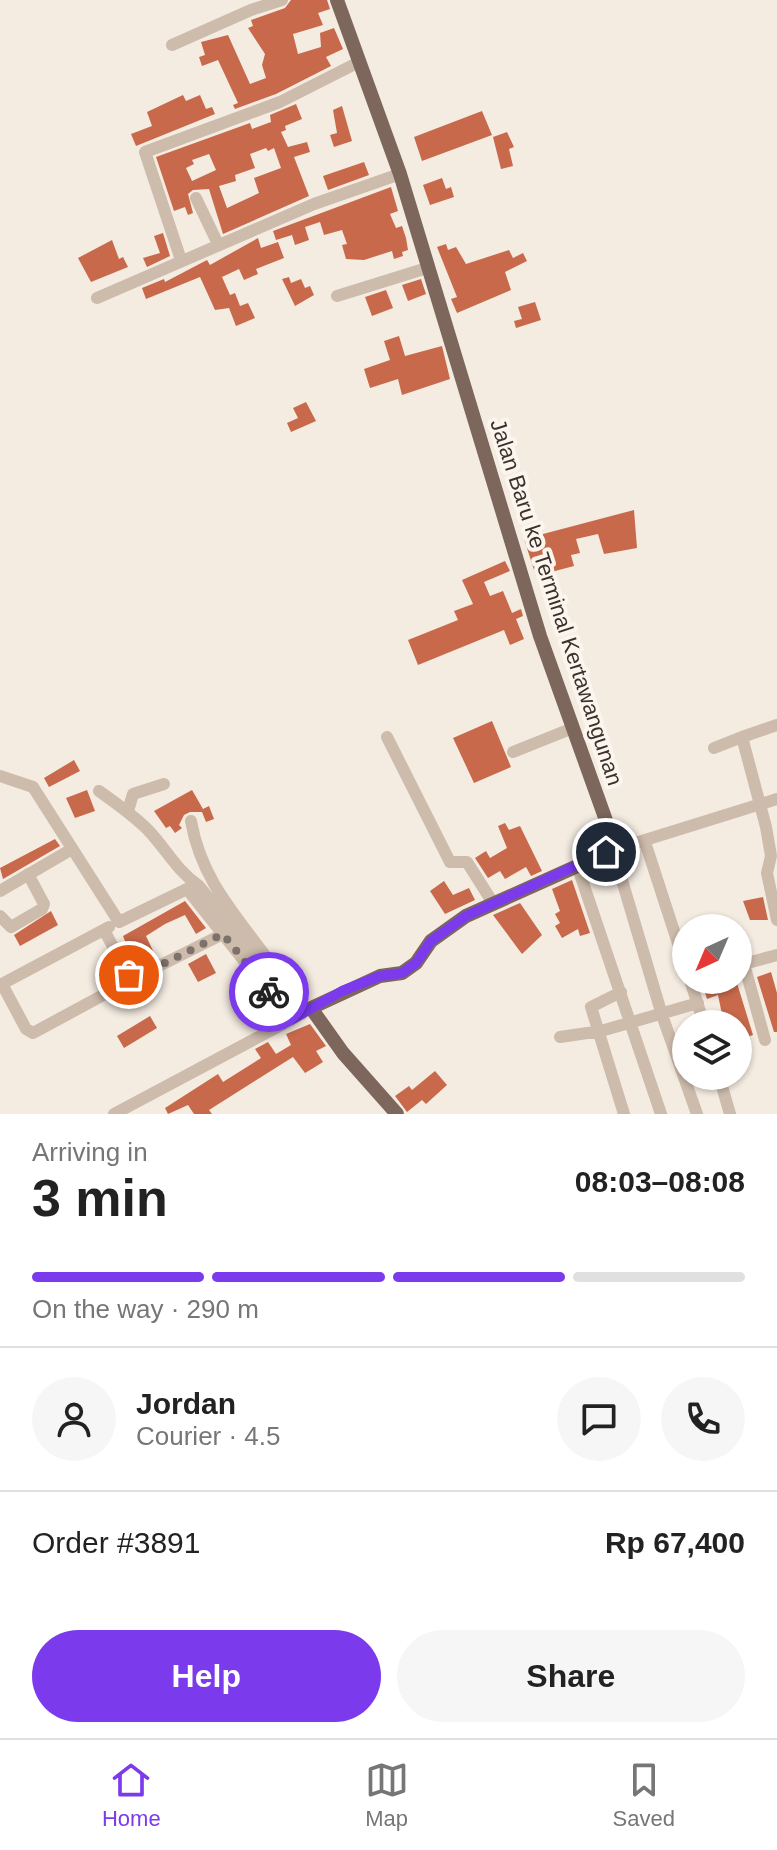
<!DOCTYPE html>
<meta charset="utf-8">
<style>
:root{--surface:#fff;--page:#f6f6f6;--text:#222;--muted:#767676;--line:#e0e0e0;--accent:#7c3aed}
body{margin:0;font-family:Arial,sans-serif;background:var(--page);color:var(--text);height:100vh;display:flex;flex-direction:column;font-size:30px;white-space:nowrap}
*{box-sizing:border-box;margin:0}
p{font-size:26px;color:var(--muted)}
.icon{flex:none;width:44px;height:44px;fill:none;stroke:currentColor;stroke-width:2;stroke-linecap:round;stroke-linejoin:round}
.map{position:relative;height:1114px;overflow:hidden}
.side{display:flex;flex-direction:column;background:var(--surface);flex:1}
.side>*{flex:none}
.needle{width:52px;rotate:224deg}
.tools{position:absolute;left:672px;top:914px;display:grid;gap:16px}
.tools a{display:grid;place-items:center;width:80px;height:80px;border-radius:50%;background:var(--surface);box-shadow:0 2px 6px #0004;font-size:40px}
.pin{position:absolute;display:grid;place-items:center;width:68px;height:68px;color:#fff;margin:-34px;border:4px solid #fff;border-radius:50%;box-shadow:0 2px 8px #0007}
.courier{position:absolute;display:grid;place-items:center;width:80px;height:80px;margin:-40px;border:6px solid #7c3aed;border-radius:50%;background:#fff;color:#222;box-shadow:0 2px 10px #0007}
.summary em{font-style:normal;font-weight:800}
.summary div{display:flex;flex-direction:column-reverse}
.summary{display:flex;align-items:center;justify-content:space-between;height:136px;padding:0 32px}
h1{font-size:52px;font-weight:800;line-height:60px}
.bar{display:grid;grid-template-columns:repeat(4,1fr);gap:12px 8px;align-content:center;height:96px;padding:0 32px}
.bar i{height:10px;border-radius:6px;background:var(--line)}
.bar .selected{background:var(--accent)}
.bar p{grid-column:span 4}
.line{display:flex;align-items:center;gap:20px;padding:0 32px;border-top:2px solid var(--line)}
.line div{flex:1}
.round{display:grid;place-items:center;flex:none;width:84px;height:84px;border-radius:42px;background:var(--page)}
.button{display:flex;gap:16px;margin-top:auto;padding:16px 32px}
.button a{flex:1;height:92px;border-radius:48px;background:var(--accent);color:#fff;font-size:32px;font-weight:800;line-height:92px;text-align:center}
.button a+a{background:var(--page);color:var(--text)}
.tab-bar{display:flex;justify-content:space-around;align-items:center;height:112px;border-top:2px solid var(--line);background:var(--surface);font-size:22px;color:var(--muted)}
.tab-bar a{display:grid;justify-items:center;gap:4px}
.tab-bar .selected{color:var(--accent)}
.map>svg:first-child{display:block}
.building{fill:#c8694b;fill-rule:evenodd}
.lines{fill:none;stroke-linecap:round;stroke-linejoin:round}
.minor{stroke:#cdbbac;stroke-width:12}
.major{stroke:#7d675c;stroke-width:14}
.done{stroke:#7c716b;stroke-width:8;stroke-dasharray:0 14.4}
.route{stroke:#7c3aed;stroke-width:10}
.labels{text-anchor:middle;stroke-width:8;stroke-linejoin:round;paint-order:stroke}
.street-label{font-size:22px;fill:#3b302b;stroke:#fbf5ee}
</style>
<div class="map">
<svg width="777" height="1114" viewBox="0 0 777 1114">
<rect width="100%" height="100%" fill="#f4ebe1"/>
<path class="building" d="M 291,0 L 327,0 L 330,9 L 318,13 L 323,25 L 293,34 L 298,54 L 321,47 L 320,33 L 334,28 L 343,49 L 326,57 L 331,66 L 276,94 L 235,109 L 233,105 L 238,103 L 218,60 L 202,66 L 199,57 L 205,55 L 201,42 L 228,35 L 250,84 L 266,78 L 262,65 L 265,54 L 248,28 L 253,26 L 251,20 L 285,8 Z
M 183,95 L 186,101 L 200,95 L 206,109 L 212,107 L 215,114 L 136,146 L 131,134 L 152,126 L 147,112 Z
M 296,104 L 302,119 L 285,126 L 286,130 L 281,132 L 288,147 L 307,142 L 310,152 L 294,157 L 309,196 L 223,234 L 209,189 L 193,190 L 188,194 L 193,213 L 188,215 L 185,207 L 174,211 L 156,157 L 250,123 L 252,129 L 271,122 L 270,115 ZM 266,148 L 268,151 L 274,148 L 281,168 L 254,178 L 259,193 L 227,208 L 219,186 L 236,181 L 235,175 L 255,168 L 250,154 ZM 209,154 L 216,170 L 192,181 L 186,168 L 194,164 L 192,160 Z
M 342,106 L 352,141 L 334,147 L 330,135 L 337,133 L 333,110 Z
M 482,111 L 492,135 L 422,161 L 414,137 Z
M 507,132 L 514,147 L 509,149 L 513,166 L 501,169 L 493,137 Z
M 364,162 L 369,175 L 328,190 L 323,176 Z
M 442,178 L 446,189 L 451,187 L 454,197 L 430,205 L 423,185 Z
M 391,187 L 398,211 L 390,214 L 396,228 L 402,226 L 406,238 L 408,250 L 402,252 L 403,256 L 394,259 L 392,251 L 364,260 L 346,259 L 342,245 L 347,244 L 342,230 L 324,235 L 320,222 L 305,227 L 309,240 L 295,245 L 292,235 L 276,240 L 273,231 Z
M 163,233 L 170,256 L 147,267 L 143,258 L 160,253 L 154,236 Z
M 258,238 L 261,248 L 278,242 L 284,258 L 256,269 L 258,274 L 244,280 L 239,269 L 222,277 L 230,295 L 235,293 L 240,306 L 248,303 L 255,318 L 236,326 L 229,308 L 215,310 L 200,277 L 146,299 L 142,288 L 164,279 L 165,282 L 207,260 L 210,265 Z
M 112,240 L 119,259 L 123,257 L 128,267 L 91,282 L 78,258 Z
M 446,244 L 448,250 L 456,247 L 466,264 L 509,250 L 513,258 L 523,253 L 527,261 L 505,272 L 511,290 L 457,313 L 451,299 L 457,297 L 437,247 Z
M 289,277 L 291,283 L 301,279 L 305,288 L 310,286 L 314,295 L 295,306 L 282,279 Z
M 421,279 L 426,294 L 408,301 L 402,285 Z
M 386,290 L 393,308 L 372,316 L 365,297 Z
M 535,302 L 541,320 L 516,328 L 514,321 L 522,319 L 518,307 Z
M 399,336 L 405,356 L 442,346 L 450,379 L 402,395 L 398,379 L 370,388 L 364,369 L 390,360 L 384,341 Z
M 306,402 L 316,421 L 291,432 L 287,423 L 298,418 L 293,408 Z
M 634,510 L 637,548 L 604,554 L 598,534 L 576,539 L 580,553 L 571,555 L 574,566 L 536,576 L 524,539 Z
M 505,561 L 510,571 L 484,582 L 490,596 L 503,591 L 512,613 L 521,609 L 523,616 L 516,619 L 524,639 L 510,645 L 504,630 L 418,665 L 408,640 L 458,620 L 454,611 L 473,604 L 462,580 Z
M 492,721 L 511,767 L 474,783 L 453,738 Z
M 74,760 L 80,771 L 49,787 L 44,778 Z
M 87,790 L 95,811 L 75,818 L 66,798 Z
M 192,790 L 203,809 L 209,806 L 214,819 L 206,822 L 202,812 L 190,812 L 184,815 L 179,825 L 182,828 L 175,833 L 170,826 L 166,828 L 154,811 Z
M 505,823 L 509,830 L 520,826 L 542,871 L 531,876 L 526,867 L 505,879 L 500,871 L 488,878 L 475,858 L 486,851 L 490,858 L 507,848 L 498,826 Z
M 55,839 L 60,846 L 3,879 L 0,868 Z
M 572,880 L 590,933 L 580,936 L 578,929 L 562,938 L 555,926 L 560,923 L 555,914 L 560,911 L 552,889 Z
M 444,881 L 453,895 L 469,888 L 475,900 L 445,914 L 430,891 Z
M 763,897 L 768,920 L 750,920 L 743,901 Z
M 185,901 L 206,928 L 196,934 L 185,915 L 165,924 L 146,936 L 156,957 L 135,966 L 123,936 Z
M 520,903 L 542,935 L 522,954 L 493,915 Z
M 51,911 L 58,925 L 20,946 L 14,935 Z
M 206,954 L 216,973 L 198,982 L 188,964 Z
M 771,972 L 777,993 L 777,1032 L 774,1032 L 757,977 Z
M 701,980 L 736,980 L 753,1035 L 738,1040 L 738,1024 L 724,1024 L 718,995 L 707,999 Z
M 150,1016 L 157,1028 L 124,1048 L 117,1036 Z
M 310,1024 L 326,1046 L 316,1051 L 323,1062 L 315,1067 L 305,1073 L 293,1057 L 209,1110 L 212,1114 L 194,1114 L 188,1105 L 168,1114 L 165,1108 L 218,1074 L 223,1082 L 261,1058 L 255,1049 L 268,1042 L 276,1054 L 291,1045 L 286,1034 Z
M 435,1071 L 447,1085 L 426,1104 L 422,1100 L 407,1112 L 395,1096 L 409,1086 L 412,1090 Z"/>
<g class="lines">
<path class="minor" d="M 172,45 L 251,10 L 282,0
M 196,198 L 218,244
M 181,260 L 145,152 L 280,102 L 359,62
M 337,296 L 427,268
M 97,298 L 314,204 L 400,174
M 777,725 L 742,737 L 766,827 L 771,856 L 767,873 L 777,920
M 387,737 L 450,862 L 467,862 L 493,903
M 714,748 L 742,737
M 513,752 L 573,728
M 0,776 L 33,787 L 119,922 L 187,889 L 291,1020
M 99,791 C 116,803 133,815 148,830 C 167,850 176,870 199,886 L 302,1014
M 128,811 L 133,794 L 164,784
M 191,821 C 201,878 233,912 267,958
M 645,842 L 686,968
M 577,865 L 661,1114
M 0,891 L 72,849
M 0,916 L 11,927 L 42,909 L 44,904 L 28,874
M 104,930 L 131,980 L 223,934
M 690,980 L 704,1024
M 2,984 L 26,1029 L 33,1033 L 131,980
M 0,985 L 109,927
M 621,992 L 591,1007 L 624,1114
M 560,1037 L 601,1031 L 698,1003
M 765,1040 L 744,964 L 777,955
M 719,1076 L 730,1114
M 114,1114 L 298,1016
M 697,1114 L 662,1015 L 613,850 L 777,799"/>
<path class="major" d="M 337,0 L 400,174 L 540,636 L 608,826 L 613,850 L 466,916 L 431,941 L 416,963 L 402,973 L 380,976 L 311,1008 L 343,1053 L 397,1114"/>
</g>
<g class="lines">
<path class="done" d="M 129,975 L 131,980 L 223,934 L 269,992"/>
<path class="route" d="M 269,992 L 291,1020 L 342,991 L 380,976 L 402,973 L 416,963 L 431,941 L 466,916 L 606,852"/>
</g>
<g class="labels">
<g class="street-label">
<text transform="translate(557 602) rotate(72)" y="8">Jalan Baru ke Terminal Kertawangunan</text>
</g>
</g>
</svg>
<div class="tools">
<a><svg class="needle" viewBox="-14 -14 28 28"><path d="M0-13l5 13h-10z" fill="#e53935"/><path d="M0 13l5-13h-10z" fill="#767676"/></svg></a>
<a><svg class="icon" aria-label="layers" viewBox="0 0 24 24"><path d="M12 4l9 5-9 5-9-5zM3 14l9 5 9-5"/></svg></a>
</div>
<div class="pin" style="left:129px;top:975px;background:#ea580c"><svg class="icon" aria-label="bag" viewBox="0 0 24 24"><path d="M5 8h14l-1 12H6zM9 8a3 3 0 0 1 6 0"/></svg></div>
<div class="pin" style="left:606px;top:852px;background:#1f2937"><svg class="icon" aria-label="home" viewBox="0 0 24 24"><path d="M3 11l9-7 9 7M6 9v11h12V9"/></svg></div>
<div class="courier" style="left:269px;top:992px"><svg class="icon" aria-label="bike" viewBox="0 0 24 24"><circle cx="6" cy="16" r="4"/><circle cx="18" cy="16" r="4"/><path d="M6 16l4-8h5l3 8M10 8l3 8H6M13 5h3"/></svg></div>
</div>
<section class="side">
<div class="summary"><div><h1>3 min</h1><p>Arriving in</p></div><em>08:03–08:08</em></div>
<div class="bar"><i class="selected"></i><i class="selected"></i><i class="selected"></i><i></i><p>On the way · 290 m</p></div>
<div class="line" style="height:144px"><a class="round"><svg class="icon" aria-label="person" viewBox="0 0 24 24"><circle cx="12" cy="8" r="4"/><path d="M4 21q1-7 8-7t8 7"/></svg></a><div><b>Jordan</b><p>Courier · 4.5</p></div><a class="round"><svg class="icon" aria-label="chat" viewBox="0 0 24 24"><path d="M4 5h16v11H9l-5 4z"/></svg></a><a class="round"><svg class="icon" aria-label="phone" viewBox="0 0 24 24"><path d="M5 4h4l2 5-3 2q2 4 5 5l2-3 5 2v4C11 20 4 13 5 4z"/></svg></a></div>
<div class="line" style="height:104px"><div>Order #3891</div><b>Rp 67,400</b></div>
<div class="button"><a>Help</a><a>Share</a></div>
</section>
<nav class="tab-bar">
<a class="selected"><svg class="icon" aria-label="home" viewBox="0 0 24 24"><path d="M3 11l9-7 9 7M6 9v11h12V9"/></svg>Home</a>
<a><svg class="icon" aria-label="map" viewBox="0 0 24 24"><path d="M3 6l6-2 6 2 6-2v14l-6 2-6-2-6 2zM9 4v14M15 6v14"/></svg>Map</a>
<a><svg class="icon" aria-label="saved" viewBox="0 0 24 24"><path d="M7 4h10v16l-5-4-5 4z"/></svg>Saved</a>
</nav>
